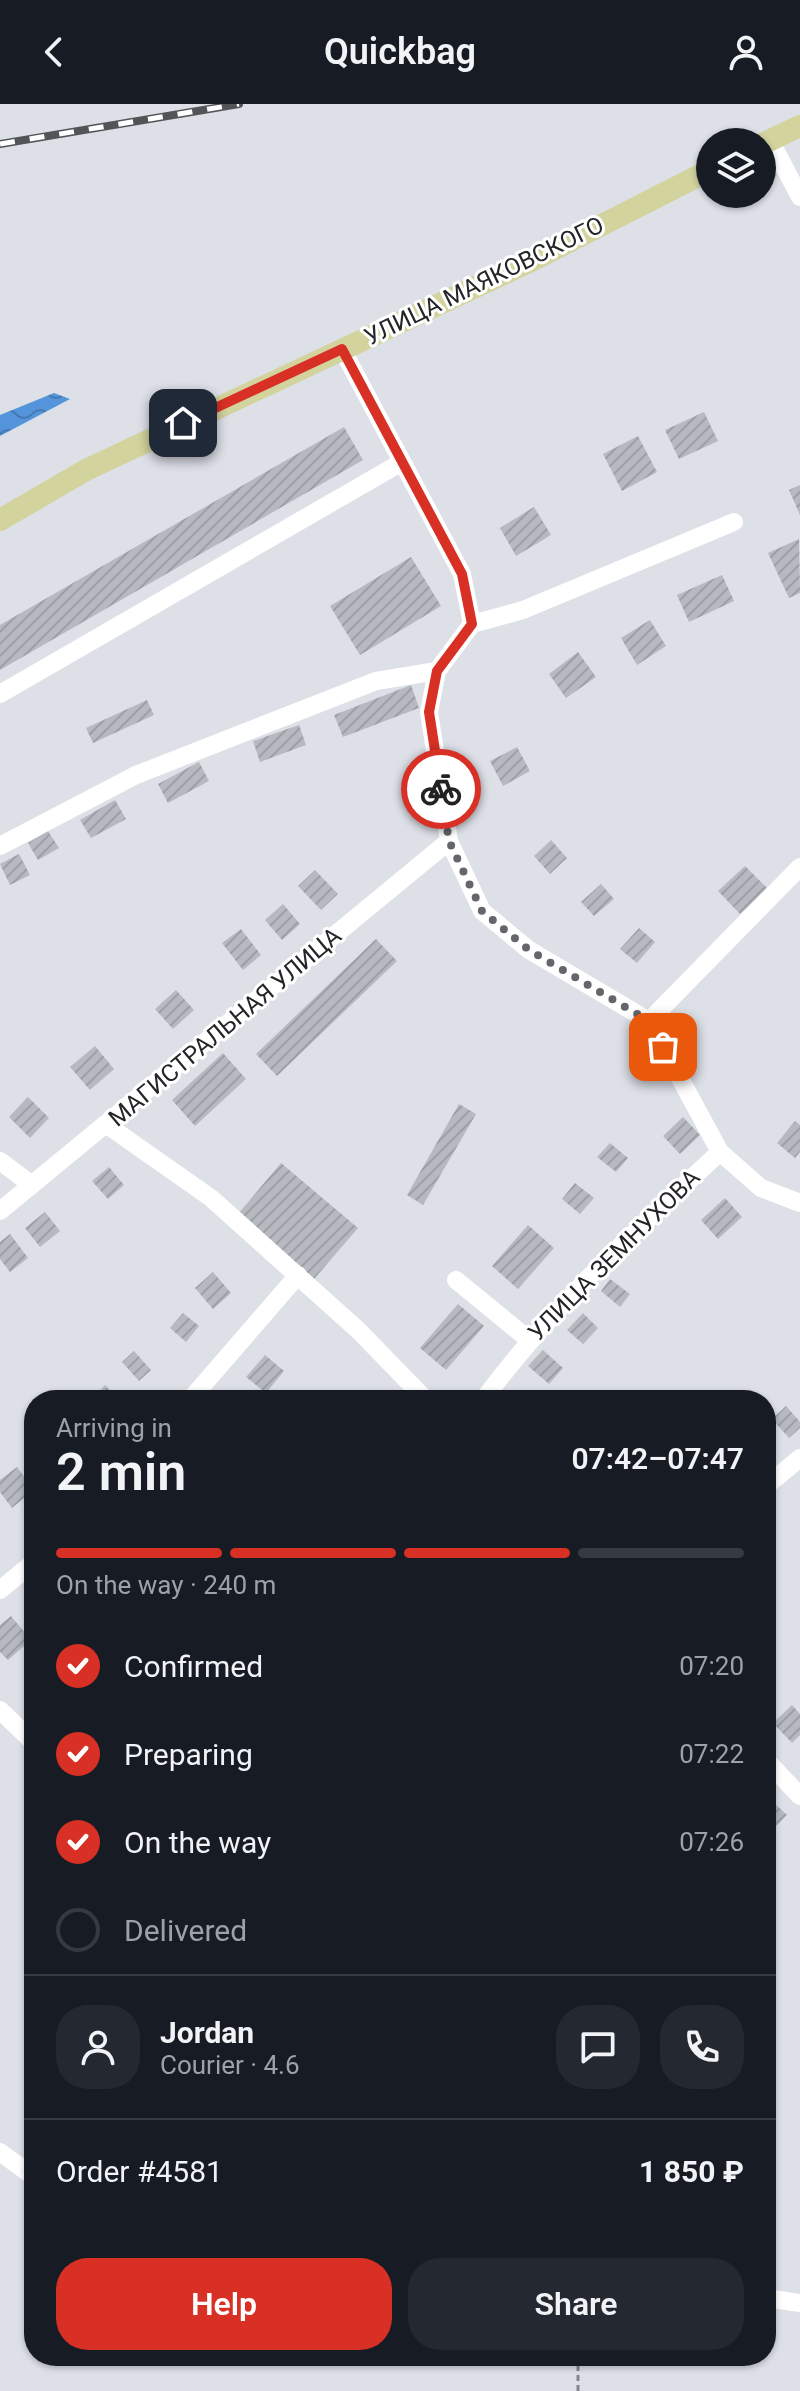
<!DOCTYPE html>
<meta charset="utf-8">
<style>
:root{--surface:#171b24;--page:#242831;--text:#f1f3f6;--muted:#9ea1a6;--line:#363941;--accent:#d93025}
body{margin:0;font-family:Roboto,sans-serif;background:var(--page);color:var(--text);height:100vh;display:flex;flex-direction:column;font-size:30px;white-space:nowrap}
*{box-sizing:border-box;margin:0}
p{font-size:26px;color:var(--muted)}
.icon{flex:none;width:44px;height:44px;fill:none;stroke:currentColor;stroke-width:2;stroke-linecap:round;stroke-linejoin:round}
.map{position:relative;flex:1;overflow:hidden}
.side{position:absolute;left:24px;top:1286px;width:752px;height:976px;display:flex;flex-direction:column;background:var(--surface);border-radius:32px;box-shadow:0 2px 6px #0004}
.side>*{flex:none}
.fabs{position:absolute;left:696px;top:24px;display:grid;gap:16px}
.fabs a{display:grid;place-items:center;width:80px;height:80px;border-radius:50%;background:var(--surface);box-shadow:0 2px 6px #0004;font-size:40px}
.pin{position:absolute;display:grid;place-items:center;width:68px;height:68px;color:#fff;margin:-34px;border-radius:16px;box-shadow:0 4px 12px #0006}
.courier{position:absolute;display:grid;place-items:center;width:80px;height:80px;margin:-40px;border:6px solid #d93025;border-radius:50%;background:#fff;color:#222;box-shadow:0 2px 10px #0007}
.overview em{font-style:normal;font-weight:600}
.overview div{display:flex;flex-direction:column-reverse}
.overview{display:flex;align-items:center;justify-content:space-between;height:136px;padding:0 32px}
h1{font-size:52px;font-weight:600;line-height:60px}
.bar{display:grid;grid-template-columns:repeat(4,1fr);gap:12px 8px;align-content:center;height:96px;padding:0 32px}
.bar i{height:10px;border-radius:6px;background:var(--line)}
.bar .active{background:var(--accent)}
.bar p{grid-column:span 4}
.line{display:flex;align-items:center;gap:20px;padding:0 32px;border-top:2px solid var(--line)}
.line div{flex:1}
.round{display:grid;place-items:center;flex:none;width:84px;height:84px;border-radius:32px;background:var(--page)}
ol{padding:0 32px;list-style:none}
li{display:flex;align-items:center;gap:24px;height:88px}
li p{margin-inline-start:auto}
li .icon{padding:8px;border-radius:50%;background:var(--accent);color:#fff;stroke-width:4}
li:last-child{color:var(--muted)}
li i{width:44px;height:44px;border:4px solid var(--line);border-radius:50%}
.cta{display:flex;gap:16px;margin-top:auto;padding:16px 32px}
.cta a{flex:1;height:92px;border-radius:32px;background:var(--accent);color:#fff;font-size:32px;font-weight:600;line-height:92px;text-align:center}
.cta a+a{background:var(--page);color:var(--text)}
header{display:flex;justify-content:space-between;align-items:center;height:104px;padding:0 32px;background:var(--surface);font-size:36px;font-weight:600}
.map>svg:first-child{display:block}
.water{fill:url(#water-waves)}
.building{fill:url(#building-hatch)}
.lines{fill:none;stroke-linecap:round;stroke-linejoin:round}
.path{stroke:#84868c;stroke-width:3;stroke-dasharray:6 4;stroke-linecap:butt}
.minor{stroke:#fff;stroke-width:18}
.major{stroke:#d3d39e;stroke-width:22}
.rail-casing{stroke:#525458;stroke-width:8}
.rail{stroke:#fff;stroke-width:5;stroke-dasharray:15;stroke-linecap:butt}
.done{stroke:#65666b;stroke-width:8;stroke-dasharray:0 14.4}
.route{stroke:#d93025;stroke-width:10}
.labels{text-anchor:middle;stroke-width:6;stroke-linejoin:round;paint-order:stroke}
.street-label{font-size:24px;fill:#242528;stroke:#fff}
</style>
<header><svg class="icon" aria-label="back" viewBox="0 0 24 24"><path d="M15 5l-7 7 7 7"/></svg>Quickbag<svg class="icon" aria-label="person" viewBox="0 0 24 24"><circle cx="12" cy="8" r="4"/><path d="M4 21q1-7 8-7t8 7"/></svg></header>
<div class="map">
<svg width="800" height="2287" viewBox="0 0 800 2287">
<defs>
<pattern id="water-waves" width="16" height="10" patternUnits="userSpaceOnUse" patternTransform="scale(2)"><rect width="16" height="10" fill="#5394da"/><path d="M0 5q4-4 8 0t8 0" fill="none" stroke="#4579b1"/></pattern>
<pattern id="building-hatch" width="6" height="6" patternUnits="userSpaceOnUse" patternTransform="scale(2)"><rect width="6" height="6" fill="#b6b9c0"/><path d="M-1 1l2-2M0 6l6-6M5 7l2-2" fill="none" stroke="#9c9fa5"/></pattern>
</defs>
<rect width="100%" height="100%" fill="#dde0e7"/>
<path class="water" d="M 54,289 L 70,295 L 0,332 L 0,311 Z"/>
<path class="building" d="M 704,308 L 718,337 L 679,355 L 665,326 Z
M 344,323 L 363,356 L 0,566 L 0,521 Z
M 638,332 L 657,368 L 622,387 L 603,350 Z
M 800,381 L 800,411 L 789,386 Z
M 534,403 L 551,431 L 516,452 L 500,424 Z
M 799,435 L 800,489 L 789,494 L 768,449 Z
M 411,453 L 441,502 L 360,551 L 330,502 Z
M 722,471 L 734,497 L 689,518 L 677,491 Z
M 650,516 L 666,542 L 637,561 L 621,534 Z
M 578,548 L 596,573 L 566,594 L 549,570 Z
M 411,581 L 419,604 L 343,633 L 334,611 Z
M 147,596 L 154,611 L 93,639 L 86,624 Z
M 299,621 L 306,641 L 260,658 L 253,637 Z
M 517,643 L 530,667 L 503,682 L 490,657 Z
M 199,658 L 209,677 L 168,699 L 158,680 Z
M 115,696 L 126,715 L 91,734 L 80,716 Z
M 48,727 L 59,744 L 38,756 L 28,739 Z
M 551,736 L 567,754 L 550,770 L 534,752 Z
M 19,750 L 30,771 L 10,781 L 0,760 Z
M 745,762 L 767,784 L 740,810 L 718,787 Z
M 315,766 L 338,790 L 321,806 L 298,782 Z
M 601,780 L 614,795 L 594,812 L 581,798 Z
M 283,800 L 300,820 L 282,836 L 265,816 Z
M 639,824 L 655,838 L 637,859 L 620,845 Z
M 241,825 L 261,851 L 243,866 L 222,839 Z
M 376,835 L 397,857 L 277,972 L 256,950 Z
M 176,886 L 194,906 L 173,925 L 155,905 Z
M 95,942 L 114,965 L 90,986 L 70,963 Z
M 223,949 L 246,975 L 195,1022 L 172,996 Z
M 28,993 L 49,1014 L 30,1034 L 9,1013 Z
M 459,1000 L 476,1010 L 423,1101 L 407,1091 Z
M 683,1013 L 700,1031 L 680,1050 L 663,1032 Z
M 795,1017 L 800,1021 L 800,1048 L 795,1054 L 777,1039 Z
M 610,1039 L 628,1054 L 616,1068 L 597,1053 Z
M 281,1059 L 358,1124 L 314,1175 L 238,1110 Z
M 109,1063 L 124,1081 L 108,1095 L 92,1077 Z
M 575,1079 L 594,1094 L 580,1110 L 562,1095 Z
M 725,1094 L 742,1113 L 718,1135 L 701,1116 Z
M 45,1108 L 60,1127 L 40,1143 L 25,1124 Z
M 528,1121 L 554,1144 L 518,1185 L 492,1162 Z
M 10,1130 L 28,1154 L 10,1168 L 0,1155 L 0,1138 Z
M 213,1168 L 231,1189 L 213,1205 L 195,1184 Z
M 610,1175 L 630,1190 L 620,1203 L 601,1187 Z
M 458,1200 L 484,1222 L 446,1266 L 420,1244 Z
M 183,1209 L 199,1222 L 186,1238 L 170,1224 Z
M 583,1209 L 598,1224 L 583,1240 L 567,1226 Z
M 543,1246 L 563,1264 L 549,1280 L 528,1262 Z
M 134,1247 L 151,1266 L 139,1277 L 122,1258 Z
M 265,1251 L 284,1267 L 266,1289 L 246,1273 Z
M 105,1281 L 120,1296 L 91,1296 Z
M 786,1302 L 800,1318 L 800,1324 L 789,1334 L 772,1315 Z
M 17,1363 L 34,1386 L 12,1404 L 0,1388 L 0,1376 Z
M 11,1512 L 31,1536 L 8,1556 L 0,1548 L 0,1521 Z
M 792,1601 L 800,1610 L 800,1631 L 792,1639 L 773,1619 Z
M 769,1694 L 787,1711 L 771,1727 L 766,1722 L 766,1697 Z"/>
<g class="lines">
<path class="path" d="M 578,2287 L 578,2252"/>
<path class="minor" d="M 770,36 L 800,93
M 342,245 L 462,470 L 472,520 L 437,567 L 429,608 L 449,737 L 482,807 L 529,846 L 649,917 L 720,1048 L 761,1084 L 800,1099
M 472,520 L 523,506 L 734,418
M 0,590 L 402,358
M 0,742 L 136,671 L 376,577 L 437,567
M 649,917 L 800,763
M 107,1021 L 211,1094 L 359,1227 L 426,1296
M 0,1057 L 32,1081
M 0,1107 L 449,737
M 456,1176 L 528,1235
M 190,1296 L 298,1171
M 483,1296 C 552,1203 635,1127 720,1048
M 766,1382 L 800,1354
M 0,1486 L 34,1458
M 0,1606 L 34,1639
M 766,1656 L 800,1692
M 0,2048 L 34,2073
M 766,2194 L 800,2199"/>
<path class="major" d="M 762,40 L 800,22
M 0,416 L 86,366 L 533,156 L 710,66"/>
<g class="rail-casing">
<path id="rail" d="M 0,40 L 239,0"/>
</g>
<use href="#rail" class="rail"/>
</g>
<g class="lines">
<path class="done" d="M 441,685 L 449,737 L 482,807 L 529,846 L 649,917 L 663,943"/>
<path class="route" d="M 183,319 L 342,245 L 462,470 L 472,520 L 437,567 L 429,608 L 441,685"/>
</g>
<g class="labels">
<g class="street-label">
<text transform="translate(484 177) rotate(-26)" y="8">УЛИЦА МАЯКОВСКОГО</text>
<text transform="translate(225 923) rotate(-40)" y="8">МАГИСТРАЛЬНАЯ УЛИЦА</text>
<text transform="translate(614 1151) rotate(-45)" y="8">УЛИЦА ЗЕМНУХОВА</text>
</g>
</g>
</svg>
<div class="fabs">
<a><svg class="icon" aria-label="layers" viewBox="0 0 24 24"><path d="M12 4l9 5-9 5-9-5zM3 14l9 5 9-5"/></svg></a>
</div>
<div class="pin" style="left:663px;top:943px;background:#ea580c"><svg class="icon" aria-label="bag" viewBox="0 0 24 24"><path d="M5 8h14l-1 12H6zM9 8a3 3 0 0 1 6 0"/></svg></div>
<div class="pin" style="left:183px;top:319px;background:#1f2937"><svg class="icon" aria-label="home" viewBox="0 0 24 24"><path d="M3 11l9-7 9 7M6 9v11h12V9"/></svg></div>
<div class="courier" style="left:441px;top:685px"><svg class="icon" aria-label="bike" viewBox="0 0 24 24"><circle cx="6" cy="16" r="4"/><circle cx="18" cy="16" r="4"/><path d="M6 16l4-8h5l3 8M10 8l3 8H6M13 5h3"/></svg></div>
<section class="side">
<div class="overview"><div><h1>2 min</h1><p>Arriving in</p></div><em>07:42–07:47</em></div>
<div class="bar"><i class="active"></i><i class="active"></i><i class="active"></i><i></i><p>On the way · 240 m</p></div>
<ol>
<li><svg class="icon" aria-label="check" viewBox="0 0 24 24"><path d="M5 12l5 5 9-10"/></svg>Confirmed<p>07:20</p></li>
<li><svg class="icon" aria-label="check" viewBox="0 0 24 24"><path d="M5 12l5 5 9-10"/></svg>Preparing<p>07:22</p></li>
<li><svg class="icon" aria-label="check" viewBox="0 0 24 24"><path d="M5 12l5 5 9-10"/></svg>On the way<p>07:26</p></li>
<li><i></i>Delivered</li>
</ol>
<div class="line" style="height:144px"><a class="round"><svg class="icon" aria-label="person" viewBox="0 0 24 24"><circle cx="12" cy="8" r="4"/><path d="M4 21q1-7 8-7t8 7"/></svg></a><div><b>Jordan</b><p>Courier · 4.6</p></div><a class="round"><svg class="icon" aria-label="chat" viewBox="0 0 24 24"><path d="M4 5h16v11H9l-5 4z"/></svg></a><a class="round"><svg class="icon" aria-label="phone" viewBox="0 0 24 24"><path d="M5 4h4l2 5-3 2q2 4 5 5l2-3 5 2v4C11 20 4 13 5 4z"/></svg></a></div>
<div class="line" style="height:104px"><div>Order #4581</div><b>1 850 ₽</b></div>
<div class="cta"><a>Help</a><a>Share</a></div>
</section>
</div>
